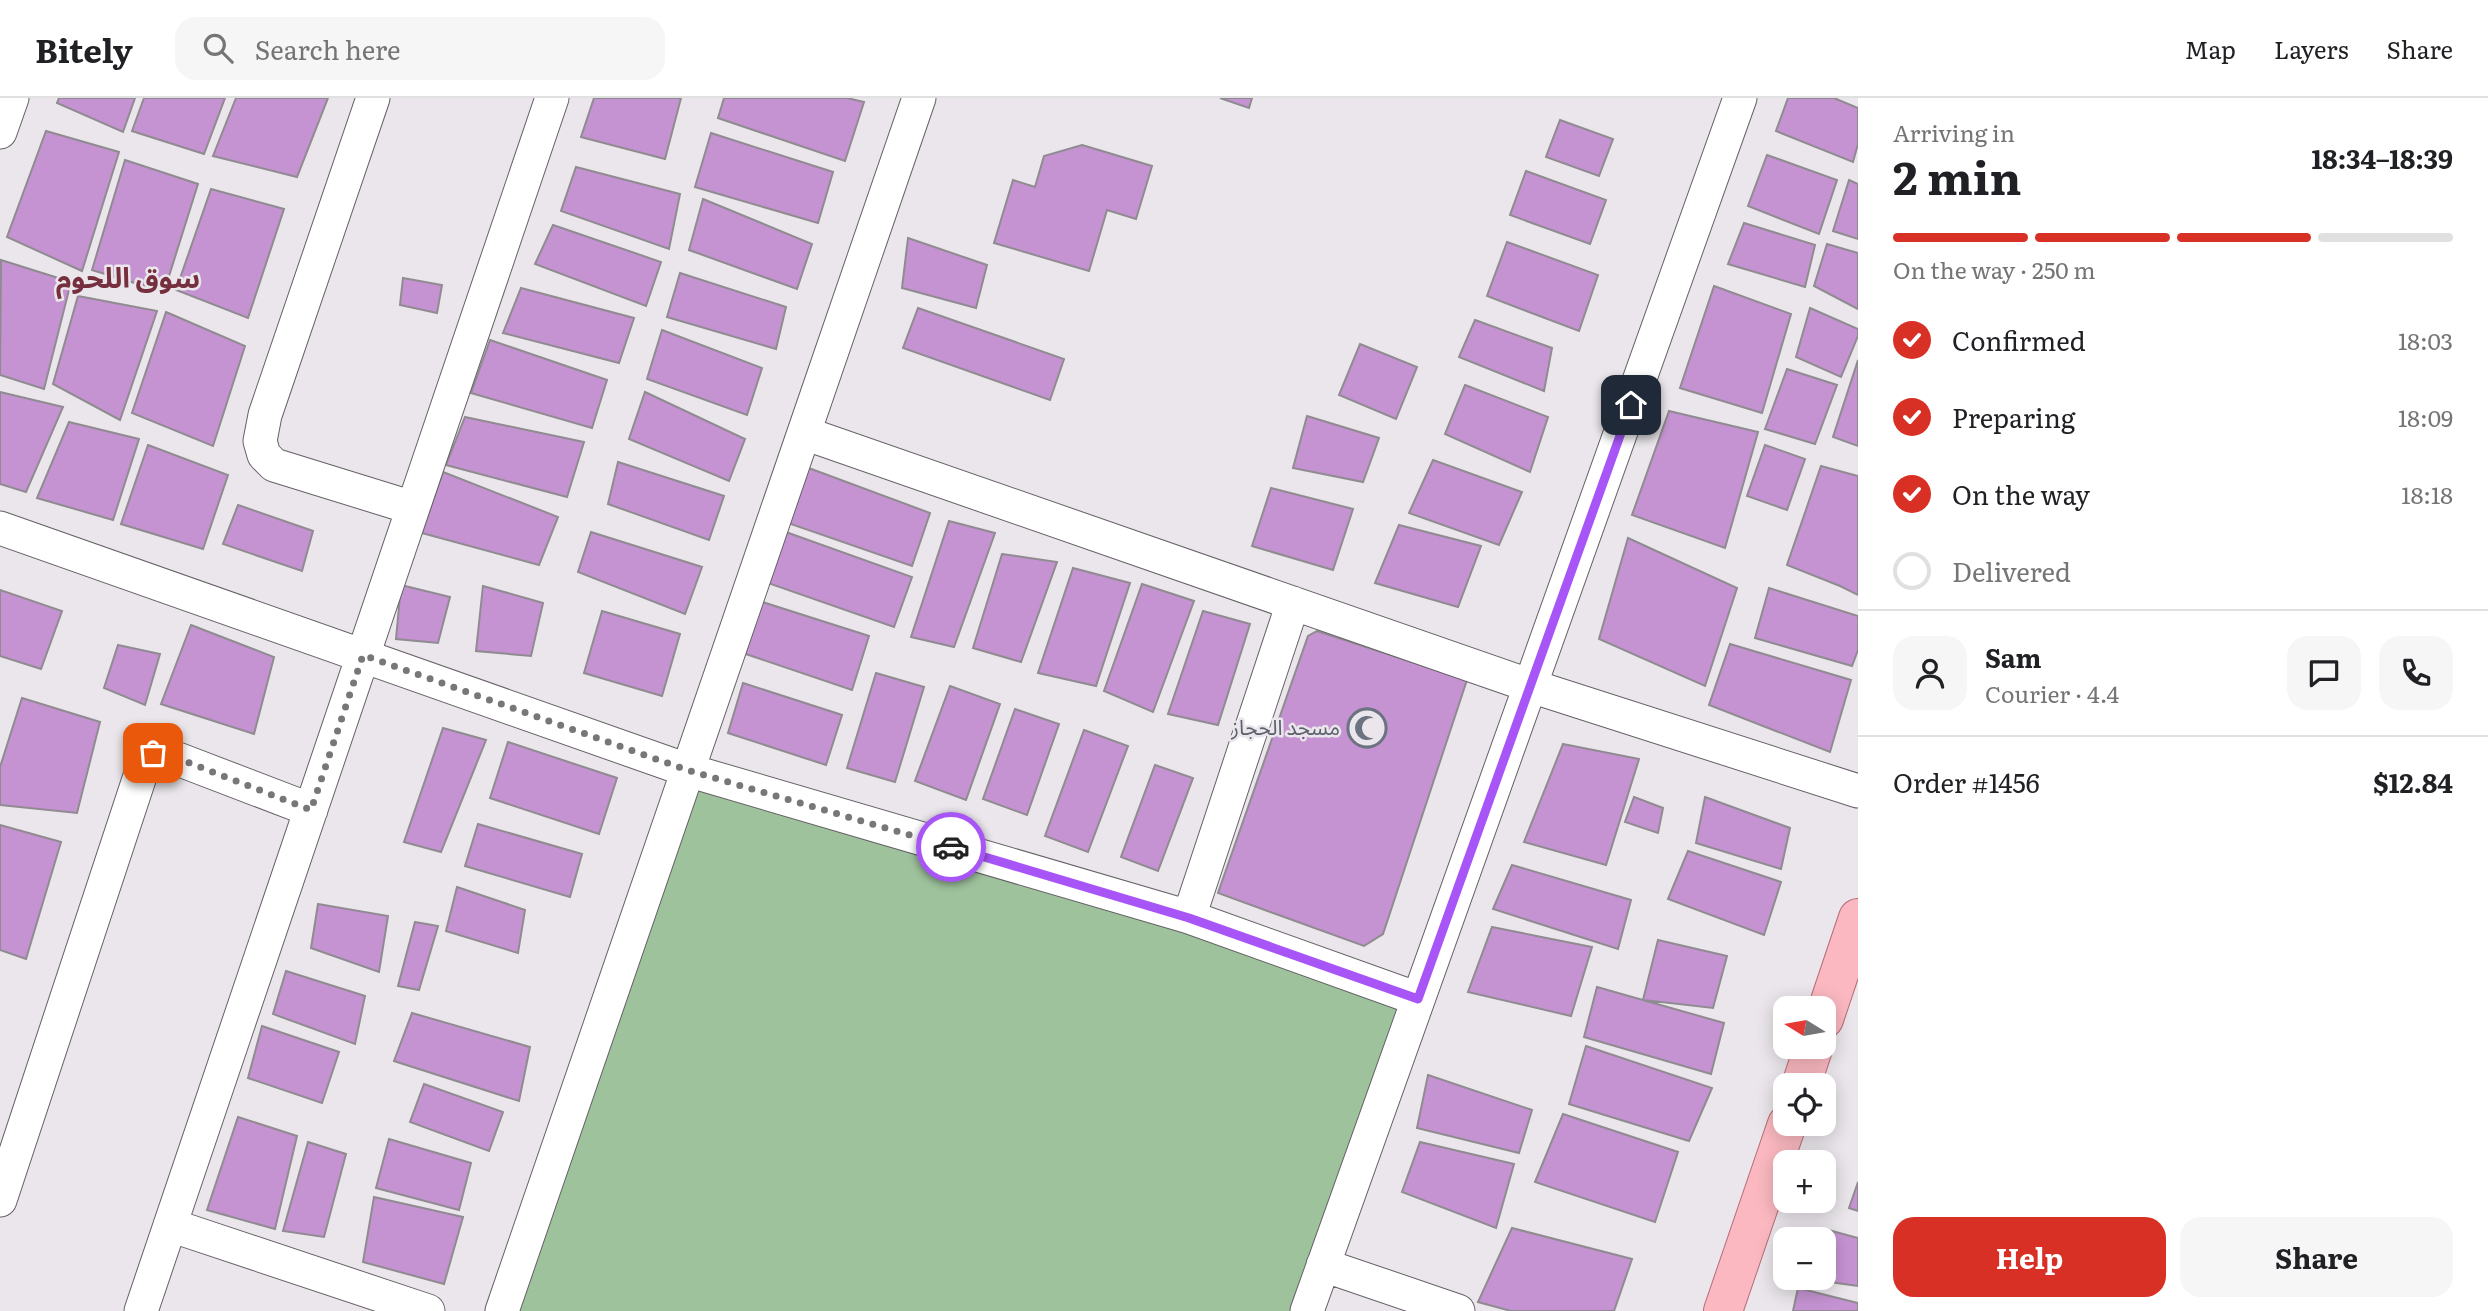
<!DOCTYPE html>
<meta charset="utf-8">
<style>
:root{--surface:#fff;--page:#f6f6f6;--text:#202124;--muted:#757577;--line:#e0e0e0;--accent:#d93025}
body{margin:0;font-family:Literata,"Noto Sans Arabic",serif;background:var(--page);color:var(--text);height:100vh;display:flex;flex-direction:column;font-size:26px;white-space:nowrap}
*{box-sizing:border-box;margin:0}
p{font-size:23px;color:var(--muted)}
.icon{flex:none;width:38px;height:38px;fill:none;stroke:currentColor;stroke-width:2;stroke-linecap:round;stroke-linejoin:round}
.map{position:relative;flex:1;overflow:hidden}
.drawer{display:flex;flex-direction:column;background:var(--surface);width:630px}
.drawer>*{flex:none}
.needle{width:46px;rotate:281deg}
.fabs{position:absolute;left:1773px;top:898px;display:grid;gap:14px}
.fabs a{display:grid;place-items:center;width:63px;height:63px;border-radius:14px;background:var(--surface);box-shadow:0 4px 18px #0003;font-size:35px}
.pin{position:absolute;display:grid;place-items:center;width:60px;height:60px;color:#fff;margin:-30px;border-radius:14px;box-shadow:0 4px 10px #0006}
.courier{position:absolute;display:grid;place-items:center;width:70px;height:70px;margin:-35px;border:5px solid #a855f7;border-radius:50%;background:#fff;color:#222;box-shadow:0 2px 9px #0007}
.headline em{font-style:normal;font-weight:700}
.headline div{display:flex;flex-direction:column-reverse}
.headline{display:flex;align-items:center;justify-content:space-between;height:119px;padding:0 35px}
h1{font-size:46px;font-weight:700;line-height:52px}
.bar{display:grid;grid-template-columns:repeat(4,1fr);gap:10px 7px;align-content:center;height:84px;padding:0 35px}
.bar i{height:9px;border-radius:5px;background:var(--line)}
.bar .on{background:var(--accent)}
.bar p{grid-column:span 4}
.line{display:flex;align-items:center;gap:18px;padding:0 35px;border-top:2px solid var(--line)}
.line div{flex:1}
.round{display:grid;place-items:center;flex:none;width:74px;height:74px;border-radius:21px;background:var(--page)}
ol{padding:0 35px;list-style:none}
li{display:flex;align-items:center;gap:21px;height:77px}
li p{margin-inline-start:auto}
li .icon{padding:7px;border-radius:50%;background:var(--accent);color:#fff;stroke-width:4}
li:last-child{color:var(--muted)}
li i{width:38px;height:38px;border:4px solid var(--line);border-radius:50%}
.action{display:flex;gap:14px;margin-top:auto;padding:14px 35px}
.action a{flex:1;height:80px;border-radius:21px;background:var(--accent);color:#fff;font-size:28px;font-weight:700;line-height:80px;text-align:center}
.action a+a{background:var(--page);color:var(--text)}
header{display:flex;align-items:center;gap:42px;box-sizing:border-box;height:98px;padding:0 35px;background:var(--surface);border-bottom:2px solid var(--line)}
header strong{font-size:33px}
nav{display:flex;gap:38px;margin-inline-start:auto;font-size:24px}
.search{width:490px;height:63px;background:var(--page);display:flex;align-items:center;gap:18px;box-sizing:border-box;padding:0 24px;border-radius:21px;color:var(--muted);font-size:26px}
main{display:flex;flex:1;min-height:0}
.map>svg:first-child{display:block}
.green{fill:#9ec29c}
.building{fill:#c593d2;stroke:#8f8b90;stroke-width:2}
.lines{fill:none;stroke-linecap:round;stroke-linejoin:round}
.minor-casing{stroke:#656166;stroke-width:35}
.major-casing{stroke:#b66c76;stroke-width:40}
.minor{stroke:#fff;stroke-width:33}
.major{stroke:#fbb8c0;stroke-width:38}
.done{stroke:#787679;stroke-width:7;stroke-dasharray:0 12.6}
.route{stroke:#a855f7;stroke-width:9}
.labels{text-anchor:middle;stroke-width:5;stroke-linejoin:round;paint-order:stroke}
.worship-label{font-size:21px;fill:#5b616d;stroke:#eae6eb;text-anchor:end}
.district-label{font-size:28px;font-weight:bold;fill:#762f3e;stroke:#eae6eb}
</style>
<header>
<strong>Bitely</strong>
<div class="search"><svg class="icon" aria-label="search" viewBox="0 0 24 24"><circle cx="10" cy="10" r="6"/><path d="M15 15l6 6"/></svg>Search here</div>
<nav><a>Map</a><a>Layers</a><a>Share</a></nav>
</header>
<main>
<div class="map">
<svg width="1858" height="1213" viewBox="0 0 1858 1213">
<rect width="100%" height="100%" fill="#eae6eb"/>
<path class="green" d="M 679,655 L 1414,904 L 1304,1213 L 484,1213 Z"/>
<path class="building" d="M 59,0 L 135,0 L 123,34 L 57,5 Z
M 144,0 L 225,0 L 204,56 L 132,33 Z
M 236,0 L 328,0 L 297,79 L 213,58 Z
M 594,0 L 681,0 L 665,61 L 581,39 Z
M 724,0 L 847,0 L 864,4 L 845,63 L 718,20 Z
M 1220,0 L 1252,0 L 1249,10 Z
M 1788,0 L 1834,0 L 1858,10 L 1858,46 L 1853,64 L 1776,33 Z
M 1560,22 L 1613,41 L 1599,78 L 1546,59 Z
M 46,33 L 119,54 L 82,173 L 7,139 Z
M 711,35 L 833,74 L 818,125 L 695,89 Z
M 1082,47 L 1152,68 L 1136,121 L 1107,112 L 1089,173 L 994,145 L 1013,82 L 1035,89 L 1044,58 Z
M 1767,57 L 1837,82 L 1819,136 L 1748,108 Z
M 125,62 L 198,86 L 164,194 L 92,172 Z
M 576,69 L 680,96 L 669,151 L 561,113 Z
M 1526,73 L 1606,102 L 1590,146 L 1510,117 Z
M 1849,82 L 1858,86 L 1858,141 L 1833,133 Z
M 211,91 L 284,111 L 248,220 L 176,192 Z
M 703,101 L 812,146 L 797,191 L 689,152 Z
M 1744,125 L 1815,147 L 1805,189 L 1728,166 Z
M 553,127 L 661,164 L 646,208 L 535,166 Z
M 908,140 L 987,167 L 976,210 L 902,190 Z
M 1507,144 L 1598,177 L 1579,233 L 1487,198 Z
M 1827,146 L 1858,155 L 1858,211 L 1814,188 Z
M 1,162 L 71,184 L 44,291 L 0,277 Z
M 680,175 L 786,209 L 776,251 L 667,219 Z
M 403,180 L 442,187 L 437,215 L 400,207 Z
M 1714,188 L 1791,216 L 1762,315 L 1680,290 Z
M 521,190 L 634,220 L 619,265 L 503,235 Z
M 78,198 L 157,213 L 120,322 L 53,286 Z
M 918,210 L 1064,261 L 1050,302 L 903,250 Z
M 1810,210 L 1858,231 L 1858,238 L 1841,279 L 1796,259 Z
M 166,214 L 245,248 L 213,348 L 132,315 Z
M 1475,222 L 1552,250 L 1544,293 L 1459,259 Z
M 662,232 L 762,270 L 747,317 L 647,281 Z
M 490,242 L 607,282 L 592,330 L 471,295 Z
M 1360,246 L 1417,269 L 1396,321 L 1339,297 Z
M 1858,262 L 1858,348 L 1833,339 Z
M 1787,271 L 1837,287 L 1815,346 L 1765,331 Z
M 1465,287 L 1548,319 L 1530,374 L 1445,336 Z
M 0,294 L 63,309 L 26,394 L 0,386 Z
M 645,294 L 745,341 L 729,383 L 629,341 Z
M 1669,313 L 1758,334 L 1725,450 L 1632,417 Z
M 1307,318 L 1379,340 L 1363,384 L 1293,370 Z
M 465,319 L 584,344 L 567,399 L 446,367 Z
M 69,324 L 139,341 L 113,422 L 37,400 Z
M 148,347 L 228,377 L 203,451 L 121,426 Z
M 1765,347 L 1805,361 L 1787,412 L 1747,398 Z
M 1433,362 L 1522,394 L 1499,447 L 1409,415 Z
M 618,364 L 724,398 L 709,442 L 608,406 Z
M 1821,368 L 1858,378 L 1858,497 L 1840,488 L 1787,467 Z
M 806,369 L 930,415 L 912,468 L 785,424 Z
M 443,374 L 558,419 L 539,467 L 422,435 Z
M 1271,390 L 1353,411 L 1333,472 L 1252,448 Z
M 238,407 L 313,433 L 302,473 L 223,446 Z
M 949,423 L 995,435 L 954,549 L 911,539 Z
M 1399,427 L 1481,448 L 1458,509 L 1375,485 Z
M 783,433 L 912,479 L 894,529 L 765,484 Z
M 591,434 L 702,469 L 685,516 L 578,474 Z
M 1628,440 L 1737,490 L 1705,588 L 1599,541 Z
M 1002,456 L 1057,464 L 1021,564 L 973,550 Z
M 1073,470 L 1130,485 L 1096,588 L 1038,575 Z
M 1142,486 L 1194,503 L 1153,614 L 1104,593 Z
M 401,487 L 450,499 L 438,545 L 396,541 Z
M 483,488 L 543,505 L 531,558 L 476,553 Z
M 1769,490 L 1858,518 L 1858,552 L 1852,568 L 1755,540 Z
M 0,492 L 62,513 L 41,571 L 0,558 Z
M 753,501 L 869,538 L 852,592 L 737,553 Z
M 602,513 L 680,536 L 662,598 L 584,575 Z
M 1203,513 L 1250,526 L 1218,627 L 1168,616 Z
M 191,527 L 274,559 L 254,636 L 161,606 Z
M 1317,533 L 1467,582 L 1383,836 L 1364,848 L 1218,795 L 1308,538 Z
M 1730,546 L 1851,582 L 1830,654 L 1709,607 Z
M 118,547 L 160,556 L 145,607 L 104,590 Z
M 876,575 L 924,589 L 895,684 L 847,670 Z
M 743,585 L 842,617 L 826,667 L 728,635 Z
M 950,588 L 1000,606 L 966,702 L 915,683 Z
M 22,600 L 100,624 L 77,715 L 0,707 L 0,669 Z
M 1015,611 L 1059,626 L 1027,717 L 983,701 Z
M 443,630 L 486,642 L 441,754 L 404,744 Z
M 1084,632 L 1128,648 L 1088,754 L 1045,738 Z
M 508,644 L 617,680 L 599,736 L 490,700 Z
M 1563,646 L 1639,661 L 1606,767 L 1524,744 Z
M 1155,667 L 1193,680 L 1158,773 L 1121,759 Z
M 1634,699 L 1663,710 L 1658,735 L 1625,724 Z
M 1705,699 L 1790,730 L 1781,771 L 1696,745 Z
M 478,726 L 582,756 L 570,799 L 465,768 Z
M 0,727 L 61,744 L 26,861 L 0,852 Z
M 1688,753 L 1781,784 L 1764,837 L 1668,801 Z
M 1512,767 L 1631,802 L 1618,851 L 1493,811 Z
M 457,789 L 525,812 L 518,855 L 446,833 Z
M 318,806 L 388,818 L 379,874 L 311,850 Z
M 415,824 L 438,828 L 419,892 L 398,888 Z
M 1492,829 L 1592,849 L 1571,918 L 1468,894 Z
M 1658,842 L 1727,858 L 1713,910 L 1643,902 Z
M 286,873 L 365,898 L 355,946 L 273,916 Z
M 1597,889 L 1724,925 L 1711,976 L 1584,939 Z
M 412,915 L 530,949 L 519,1003 L 394,963 Z
M 262,928 L 339,954 L 322,1005 L 248,980 Z
M 1586,948 L 1712,990 L 1689,1043 L 1569,1006 Z
M 1428,977 L 1532,1012 L 1519,1055 L 1417,1030 Z
M 424,986 L 503,1014 L 489,1053 L 410,1024 Z
M 1563,1016 L 1678,1054 L 1655,1124 L 1535,1084 Z
M 238,1019 L 297,1038 L 275,1131 L 207,1112 Z
M 389,1041 L 471,1065 L 459,1112 L 376,1090 Z
M 308,1044 L 346,1056 L 324,1139 L 283,1133 Z
M 1420,1044 L 1514,1066 L 1496,1130 L 1402,1094 Z
M 1858,1084 L 1858,1113 L 1849,1110 Z
M 374,1099 L 463,1119 L 444,1186 L 363,1164 Z
M 1512,1130 L 1632,1161 L 1614,1213 L 1511,1213 L 1478,1204 Z
M 1821,1130 L 1858,1140 L 1858,1188 L 1808,1181 L 1824,1180 L 1824,1141 L 1818,1141 Z
M 1798,1190 L 1858,1205 L 1858,1213 L 1793,1213 Z"/>
<g class="lines">
<g class="minor-casing">
<path id="minor" d="M 373,0 L 265,317 L 260,343 L 264,357 L 274,367 L 413,410 L 552,0
M 0,34 L 12,0
M 804,335 L 1531,588 L 1858,693
M 0,430 L 687,672 L 1189,819 L 1418,901
M 1189,819 L 1293,505
M 0,1102 L 146,660 L 153,655 L 162,655 L 311,712
M 170,1127 L 428,1213
M 1323,1167 L 1458,1213
M 141,1213 L 413,410
M 502,1213 L 919,0
M 1307,1213 L 1740,0"/>
</g>
<g class="major-casing">
<path id="major" d="M 1824,921 L 1858,820
M 1801,987 L 1814,948
M 1723,1213 L 1787,1026"/>
</g>
<use href="#minor" class="minor"/>
<use href="#major" class="major"/>
</g>
<g class="lines">
<path class="done" d="M 153,655 L 162,655 L 174,659 L 311,712 L 363,557 L 687,672 L 951,749"/>
<path class="route" d="M 951,749 L 1189,820 L 1418,901 L 1631,307"/>
</g>
<defs>
<g id="mosque-ring" transform="scale(2.0125)"><circle r="9.5" fill="#eae6eb" stroke="#6b7280" stroke-width="1.5"/><path d="M3.5-4.9A6 6 0 1 0 3.5 4.9A5 5 0 1 1 3.5-4.9Z" fill="#6b7280"/></g>
</defs>
<g fill-rule="evenodd">
<use href="#mosque-ring" x="1367" y="630"/>
</g>
<g class="labels">
<g class="worship-label">
<text x="1340" y="637">مسجد الحجاز</text>
</g>
<g class="district-label">
<text x="128" y="190">سوق اللحوم</text>
</g>
</g>
</svg>
<div class="fabs">
<a><svg class="needle" viewBox="-14 -14 28 28"><path d="M0-13l5 13h-10z" fill="#e53935"/><path d="M0 13l5-13h-10z" fill="#757577"/></svg></a>
<a><svg class="icon" aria-label="locate" viewBox="0 0 24 24"><circle cx="12" cy="12" r="6"/><path d="M12 2v4M12 18v4M2 12h4M18 12h4"/></svg></a>
<a>+</a>
<a>−</a>
</div>
<div class="pin" style="left:153px;top:655px;background:#ea580c"><svg class="icon" aria-label="bag" viewBox="0 0 24 24"><path d="M5 8h14l-1 12H6zM9 8a3 3 0 0 1 6 0"/></svg></div>
<div class="pin" style="left:1631px;top:307px;background:#1f2937"><svg class="icon" aria-label="home" viewBox="0 0 24 24"><path d="M3 11l9-7 9 7M6 9v11h12V9"/></svg></div>
<div class="courier" style="left:951px;top:749px"><svg class="icon" aria-label="car" viewBox="0 0 24 24"><path d="M5 17H2v-5l4-1 3-4h7l3 4 3 1v5h-3M9 17h6M6 11h13"/><circle cx="7" cy="17" r="2"/><circle cx="17" cy="17" r="2"/></svg></div>
</div>
<section class="drawer">
<div class="headline"><div><h1>2 min</h1><p>Arriving in</p></div><em>18:34–18:39</em></div>
<div class="bar"><i class="on"></i><i class="on"></i><i class="on"></i><i></i><p>On the way · 250 m</p></div>
<ol>
<li><svg class="icon" aria-label="check" viewBox="0 0 24 24"><path d="M5 12l5 5 9-10"/></svg>Confirmed<p>18:03</p></li>
<li><svg class="icon" aria-label="check" viewBox="0 0 24 24"><path d="M5 12l5 5 9-10"/></svg>Preparing<p>18:09</p></li>
<li><svg class="icon" aria-label="check" viewBox="0 0 24 24"><path d="M5 12l5 5 9-10"/></svg>On the way<p>18:18</p></li>
<li><i></i>Delivered</li>
</ol>
<div class="line" style="height:126px"><a class="round"><svg class="icon" aria-label="person" viewBox="0 0 24 24"><circle cx="12" cy="8" r="4"/><path d="M4 21q1-7 8-7t8 7"/></svg></a><div><b>Sam</b><p>Courier · 4.4</p></div><a class="round"><svg class="icon" aria-label="chat" viewBox="0 0 24 24"><path d="M4 5h16v11H9l-5 4z"/></svg></a><a class="round"><svg class="icon" aria-label="phone" viewBox="0 0 24 24"><path d="M5 4h4l2 5-3 2q2 4 5 5l2-3 5 2v4C11 20 4 13 5 4z"/></svg></a></div>
<div class="line" style="height:91px"><div>Order #1456</div><b>$12.84</b></div>
<div class="action"><a>Help</a><a>Share</a></div>
</section>
</main>
